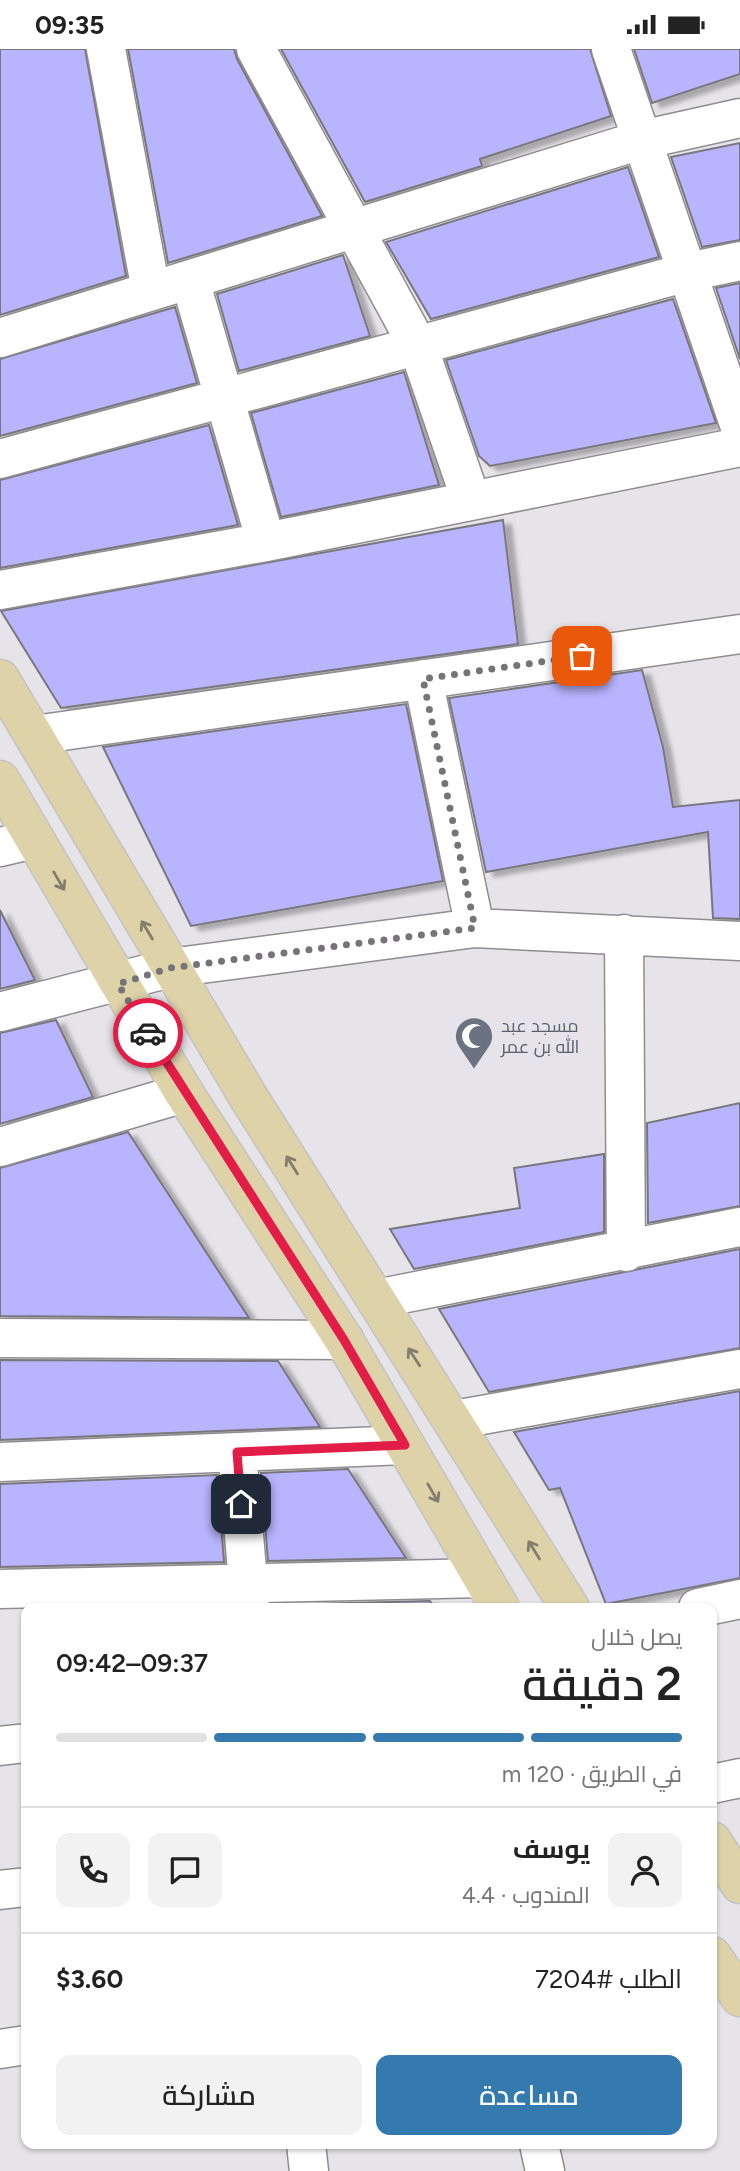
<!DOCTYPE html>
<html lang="ar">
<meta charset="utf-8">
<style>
:root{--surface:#fff;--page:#f2f2f2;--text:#222;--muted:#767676;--line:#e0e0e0;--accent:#347aaf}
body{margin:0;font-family:Figtree,Cairo,sans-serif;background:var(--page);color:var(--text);direction:rtl;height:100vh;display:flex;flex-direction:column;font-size:26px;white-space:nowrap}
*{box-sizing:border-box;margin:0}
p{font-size:23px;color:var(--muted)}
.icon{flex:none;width:38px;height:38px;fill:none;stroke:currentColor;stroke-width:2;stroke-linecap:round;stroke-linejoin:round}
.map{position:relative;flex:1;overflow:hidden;direction:ltr}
.details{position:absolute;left:21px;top:1554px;width:696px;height:546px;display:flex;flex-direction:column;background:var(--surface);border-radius:14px;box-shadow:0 2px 5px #0004;direction:rtl}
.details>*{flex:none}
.pin{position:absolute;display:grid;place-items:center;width:60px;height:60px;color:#fff;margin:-30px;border-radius:14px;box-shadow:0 4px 10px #0006}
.courier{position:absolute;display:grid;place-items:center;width:70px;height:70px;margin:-35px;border:5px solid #e11d48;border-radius:50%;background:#fff;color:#222;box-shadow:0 2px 9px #0007}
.overview em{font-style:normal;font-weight:600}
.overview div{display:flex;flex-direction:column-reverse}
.overview{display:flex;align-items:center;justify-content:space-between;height:119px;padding:0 35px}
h1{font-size:46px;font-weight:600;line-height:52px}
.bar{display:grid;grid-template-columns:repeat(4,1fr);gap:10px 7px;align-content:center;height:84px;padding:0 35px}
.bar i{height:9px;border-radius:5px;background:var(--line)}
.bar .on{background:var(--accent)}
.bar p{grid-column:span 4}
.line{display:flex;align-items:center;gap:18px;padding:0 35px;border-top:2px solid var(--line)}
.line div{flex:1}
.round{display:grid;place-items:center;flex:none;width:74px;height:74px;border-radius:14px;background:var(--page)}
.primary-button{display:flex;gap:14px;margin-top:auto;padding:14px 35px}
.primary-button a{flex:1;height:80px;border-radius:14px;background:var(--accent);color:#fff;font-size:28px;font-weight:600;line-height:80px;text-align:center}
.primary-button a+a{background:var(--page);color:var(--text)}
.status{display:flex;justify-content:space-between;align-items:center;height:49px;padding:0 35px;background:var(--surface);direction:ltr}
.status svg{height:19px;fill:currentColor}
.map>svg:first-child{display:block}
.building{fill:#b8b4fe;stroke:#78787c;stroke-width:2;filter:url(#shadow)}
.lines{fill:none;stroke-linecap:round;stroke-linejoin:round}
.minor-casing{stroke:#8f8d92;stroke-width:41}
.primary-casing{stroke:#c4c3c4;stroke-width:41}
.minor{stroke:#fff;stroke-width:38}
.primary{stroke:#ddd2a8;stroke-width:38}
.oneway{stroke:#837d6c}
.done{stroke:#767477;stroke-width:7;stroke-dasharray:0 12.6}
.route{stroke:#e11d48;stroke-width:9}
.labels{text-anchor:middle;stroke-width:5;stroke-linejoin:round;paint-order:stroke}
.worship-label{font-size:18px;fill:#5b616d;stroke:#e6e4e9;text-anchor:start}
</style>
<div class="status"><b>09:35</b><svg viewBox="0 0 49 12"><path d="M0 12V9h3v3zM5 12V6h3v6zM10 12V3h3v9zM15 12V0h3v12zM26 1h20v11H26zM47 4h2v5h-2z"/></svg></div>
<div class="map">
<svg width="740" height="2122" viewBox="0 0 740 2122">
<defs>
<filter id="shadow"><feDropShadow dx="8" dy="4.5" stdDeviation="2" flood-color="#0004"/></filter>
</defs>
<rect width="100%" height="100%" fill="#e6e4e9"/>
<path class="building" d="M 0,0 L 85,0 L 126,227 L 0,266 Z
M 128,0 L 234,0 L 237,10 L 322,167 L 168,214 Z
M 281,0 L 590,0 L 611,67 L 480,110 L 482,117 L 365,153 Z
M 634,0 L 740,0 L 740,25 L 652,54 Z
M 740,94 L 740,191 L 702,198 L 671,108 Z
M 628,118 L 659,208 L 431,270 L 386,193 Z
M 343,206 L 370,287 L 239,322 L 217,245 Z
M 740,234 L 740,310 L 716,239 Z
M 673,250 L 716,374 L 490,417 L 479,407 L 446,311 Z
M 175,258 L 197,334 L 0,387 L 0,310 Z
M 404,323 L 439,436 L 281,468 L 251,364 Z
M 209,376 L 238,476 L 0,519 L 0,431 Z
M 503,471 L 518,595 L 61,659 L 1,562 Z
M 642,621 L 663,698 L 673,758 L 740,751 L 740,870 L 713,869 L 708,783 L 486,823 L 449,649 Z
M 406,655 L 443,832 L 191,877 L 103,698 Z
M 0,861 L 35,931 L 0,940 Z
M 56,971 L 93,1048 L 0,1075 L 0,984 Z
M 740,1054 L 740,1157 L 648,1174 L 647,1074 Z
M 128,1083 L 249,1269 L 0,1267 L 0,1119 Z
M 604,1105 L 604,1183 L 414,1220 L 390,1180 L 520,1159 L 514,1119 Z
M 740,1200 L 740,1299 L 489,1343 L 439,1260 Z
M 0,1311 L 278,1312 L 320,1378 L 0,1391 Z
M 740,1342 L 740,1529 L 606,1555 L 560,1439 L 549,1441 L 514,1383 Z
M 348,1420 L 406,1509 L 268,1512 L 261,1424 Z
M 217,1426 L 224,1513 L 0,1518 L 0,1435 Z
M 430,1552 L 435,1559 L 271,1559 L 272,1556 Z"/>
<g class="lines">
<g class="minor-casing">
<path id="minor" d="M 106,0 L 151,242
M 256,0 L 418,297 L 471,451
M 611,0 L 740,378
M 190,231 L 266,493
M 0,289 L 641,91 L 740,69
M 0,410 L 688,223 L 740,212
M 0,541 L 266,493 L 740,398
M 423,630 L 475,879
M 35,686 L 740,585
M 0,798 L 34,790
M 624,885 L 626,1203
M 0,963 L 170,919 L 475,879 L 740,892
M 0,1098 L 184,1044
M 376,1250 L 740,1178
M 0,1289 L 344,1291
M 454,1371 L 740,1320
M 237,1403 L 250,1557
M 0,1413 L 405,1396
M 0,1540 L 482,1529
M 698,1559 L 740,1550
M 0,1697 L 26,1694
M 712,1735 L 740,1729
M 0,1841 L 26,1838
M 0,2000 L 26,1996
M 306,2095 L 309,2122
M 539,2095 L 545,2122"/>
</g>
<g class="primary-casing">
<path id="primary" d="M 0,630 L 249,1049 L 570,1559
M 0,731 L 184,1044 L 344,1291 L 500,1559
M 712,1792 L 740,1835
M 712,1907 L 740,1948"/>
</g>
<use href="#minor" class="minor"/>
<use href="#primary" class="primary"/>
</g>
<defs><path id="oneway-shaft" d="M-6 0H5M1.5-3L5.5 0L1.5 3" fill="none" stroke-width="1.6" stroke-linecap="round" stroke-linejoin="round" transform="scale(1.75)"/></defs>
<g class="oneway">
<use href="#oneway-shaft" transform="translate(59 832) rotate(60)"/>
<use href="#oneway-shaft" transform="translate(147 881) rotate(-121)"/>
<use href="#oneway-shaft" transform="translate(292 1116) rotate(-122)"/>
<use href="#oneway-shaft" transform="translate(414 1308) rotate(-123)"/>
<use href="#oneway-shaft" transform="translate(433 1444) rotate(60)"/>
<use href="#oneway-shaft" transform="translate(534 1501) rotate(-122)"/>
</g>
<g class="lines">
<path class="done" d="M 148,984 L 118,935 L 170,919 L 475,879 L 423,630 L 582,607"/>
<path class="route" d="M 148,984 L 344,1291 L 405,1396 L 237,1403 L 241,1455"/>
</g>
<defs>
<g id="mosque-pin" transform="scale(2.0125)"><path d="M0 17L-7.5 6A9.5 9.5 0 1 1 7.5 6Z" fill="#6b7280" stroke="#e6e4e9"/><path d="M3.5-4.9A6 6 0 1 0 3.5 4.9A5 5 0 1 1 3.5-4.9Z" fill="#fff"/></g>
</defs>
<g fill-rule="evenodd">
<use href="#mosque-pin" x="474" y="987"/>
</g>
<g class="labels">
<g class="worship-label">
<text x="501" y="983">مسجد عبد<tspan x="501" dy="21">الله بن عمر</tspan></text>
</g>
</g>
</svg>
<div class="pin" style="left:582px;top:607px;background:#ea580c"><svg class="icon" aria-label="bag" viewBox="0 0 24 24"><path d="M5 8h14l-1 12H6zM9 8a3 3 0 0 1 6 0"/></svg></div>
<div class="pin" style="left:241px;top:1455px;background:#1f2937"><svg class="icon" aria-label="home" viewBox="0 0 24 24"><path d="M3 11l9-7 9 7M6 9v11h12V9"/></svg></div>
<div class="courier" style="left:148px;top:984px"><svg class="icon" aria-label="car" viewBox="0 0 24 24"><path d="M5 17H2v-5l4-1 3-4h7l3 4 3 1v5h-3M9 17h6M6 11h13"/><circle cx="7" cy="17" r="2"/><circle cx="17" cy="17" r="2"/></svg></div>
<section class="details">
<div class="overview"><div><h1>2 دقيقة</h1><p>يصل خلال</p></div><em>09:37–09:42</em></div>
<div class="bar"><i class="on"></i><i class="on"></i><i class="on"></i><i></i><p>في الطريق · 120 m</p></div>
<div class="line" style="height:126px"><a class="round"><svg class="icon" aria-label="person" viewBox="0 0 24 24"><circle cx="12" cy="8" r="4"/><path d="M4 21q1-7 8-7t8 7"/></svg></a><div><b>يوسف</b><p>المندوب · 4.4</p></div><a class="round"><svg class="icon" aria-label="chat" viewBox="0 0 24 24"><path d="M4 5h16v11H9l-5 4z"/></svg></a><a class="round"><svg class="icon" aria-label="phone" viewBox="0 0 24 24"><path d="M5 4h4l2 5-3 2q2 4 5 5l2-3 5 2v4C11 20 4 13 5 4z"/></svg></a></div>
<div class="line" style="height:91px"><div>الطلب #7204</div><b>$3.60</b></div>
<div class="primary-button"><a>مساعدة</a><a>مشاركة</a></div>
</section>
</div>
